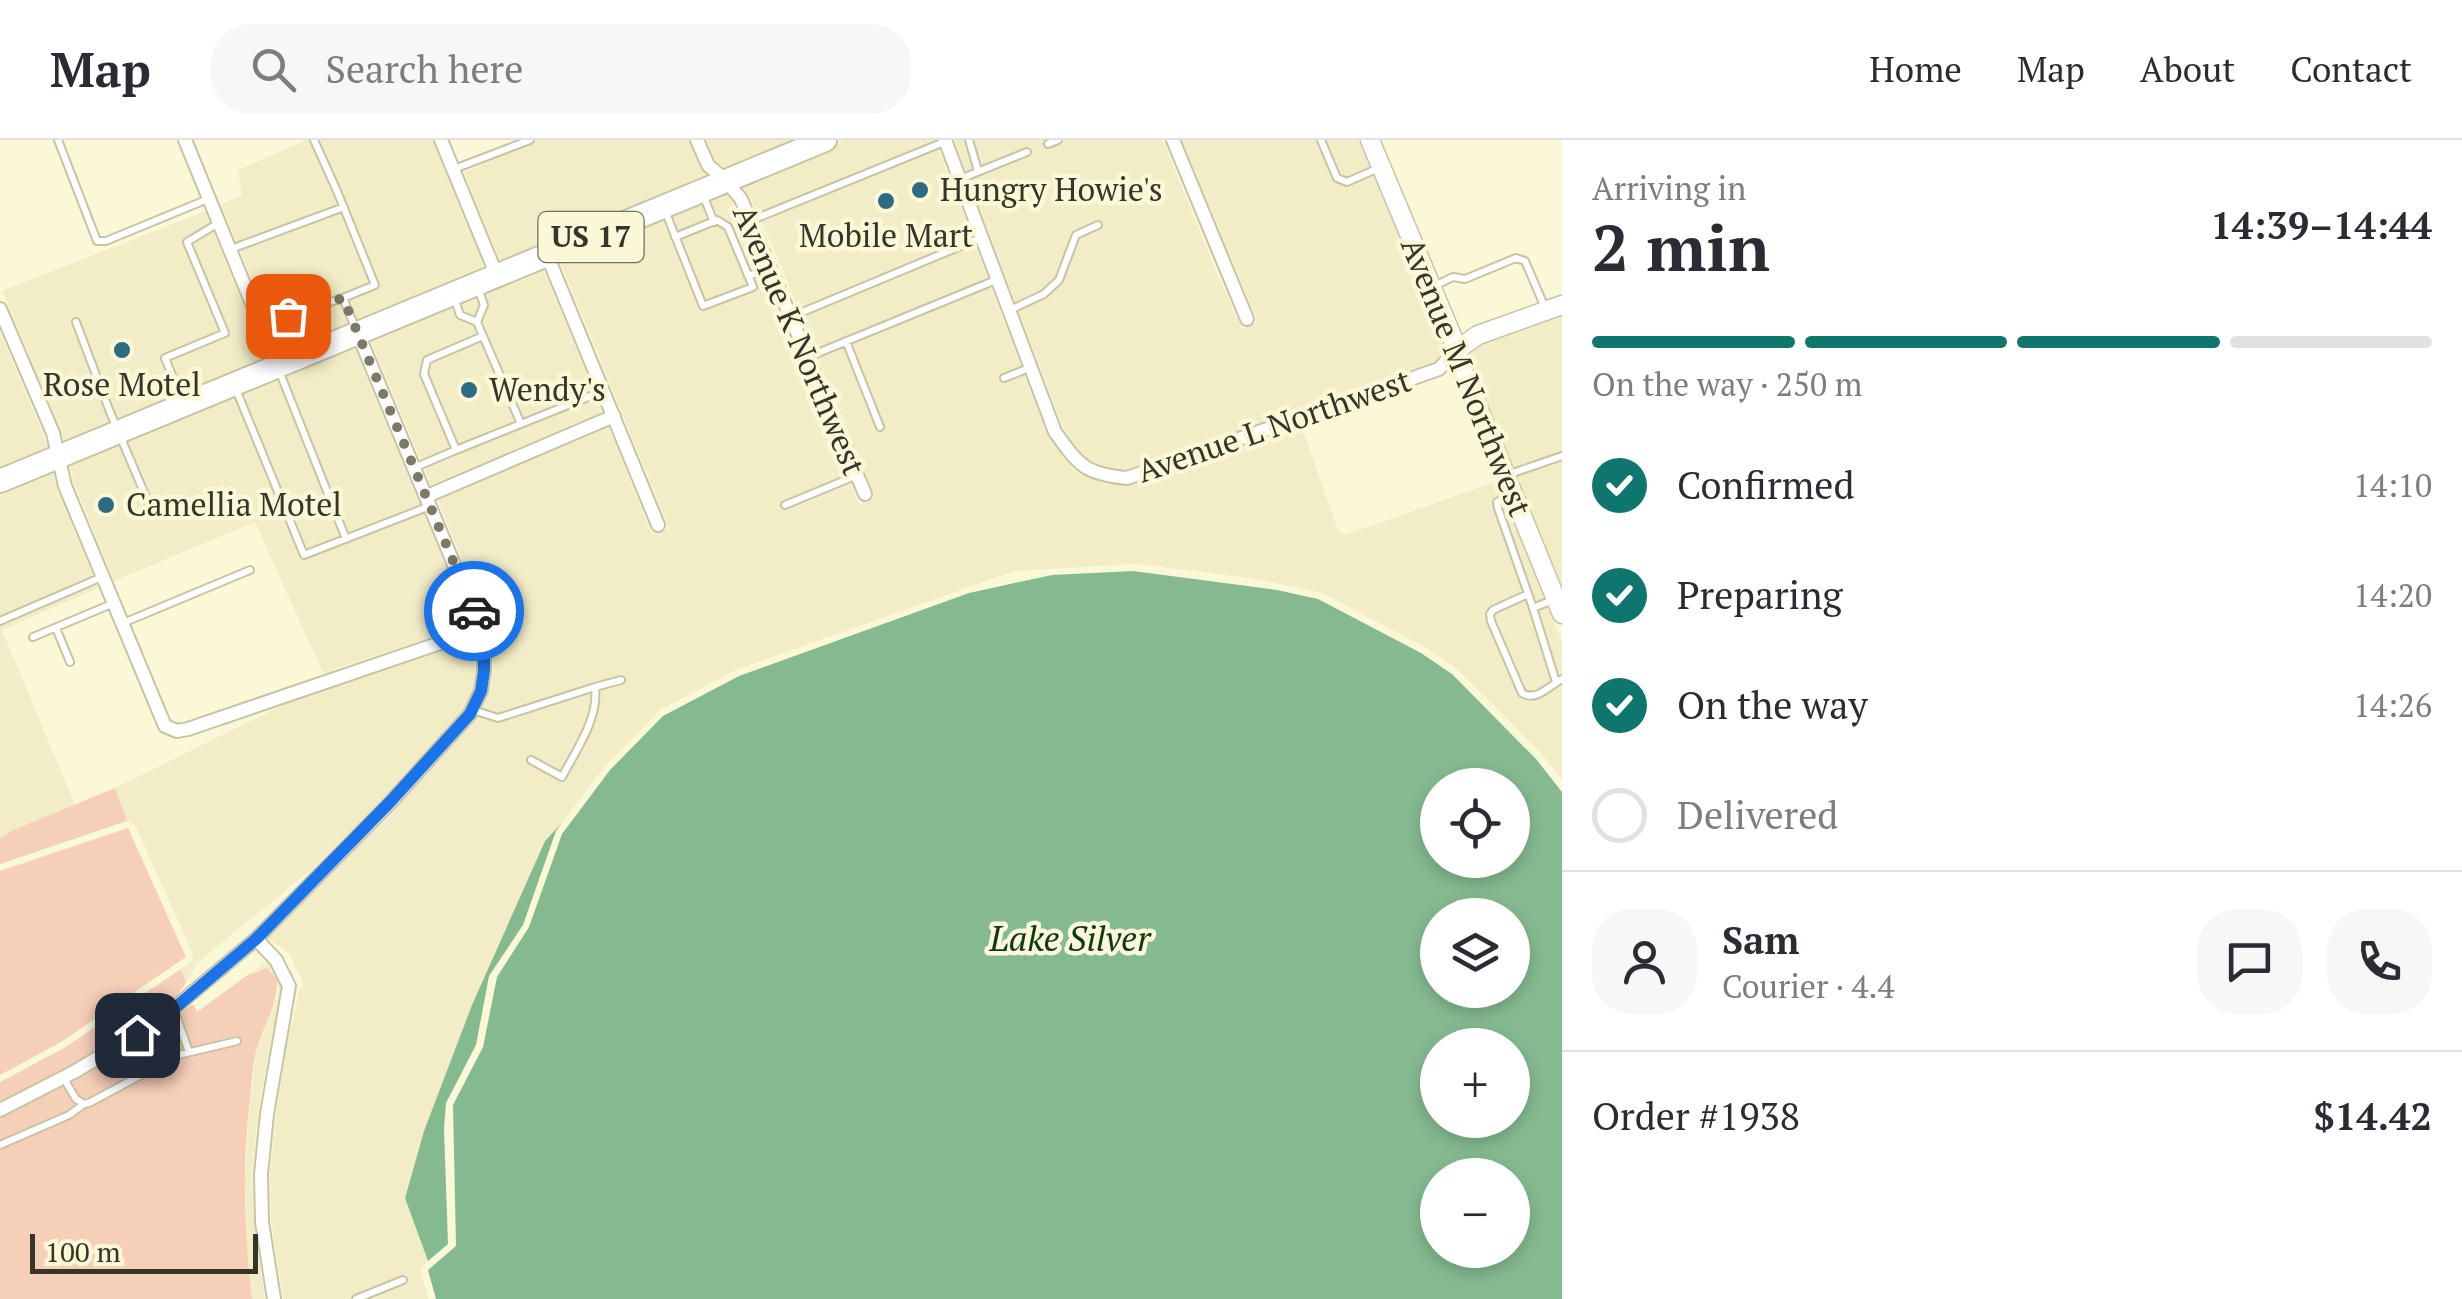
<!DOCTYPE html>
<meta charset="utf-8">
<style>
:root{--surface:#fff;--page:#f7f7f7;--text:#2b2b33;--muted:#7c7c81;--line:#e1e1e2;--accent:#0f766e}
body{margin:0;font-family:"PT Serif",serif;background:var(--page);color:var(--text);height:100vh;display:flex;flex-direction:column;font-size:38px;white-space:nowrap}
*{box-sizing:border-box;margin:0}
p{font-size:32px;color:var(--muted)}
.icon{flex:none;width:55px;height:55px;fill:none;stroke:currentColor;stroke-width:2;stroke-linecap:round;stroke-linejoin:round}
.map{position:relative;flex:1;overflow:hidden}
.side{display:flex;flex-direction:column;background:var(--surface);width:900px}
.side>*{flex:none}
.buttons{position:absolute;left:1420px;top:628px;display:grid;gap:20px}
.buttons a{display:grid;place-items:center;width:110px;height:110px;border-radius:50%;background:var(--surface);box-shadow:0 5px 15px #0003;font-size:50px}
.scale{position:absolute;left:30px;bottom:25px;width:228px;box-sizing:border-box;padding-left:10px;border:5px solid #373529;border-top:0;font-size:28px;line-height:35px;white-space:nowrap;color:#373529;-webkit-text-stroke:8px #fbf8d8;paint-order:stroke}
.pin{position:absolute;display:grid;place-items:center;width:85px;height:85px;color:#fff;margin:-42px;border-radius:20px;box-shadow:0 5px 15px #0006}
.courier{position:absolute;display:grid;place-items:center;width:100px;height:100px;margin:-50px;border:8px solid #1a73e8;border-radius:50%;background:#fff;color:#222;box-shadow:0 2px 12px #0007}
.headline em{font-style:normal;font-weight:700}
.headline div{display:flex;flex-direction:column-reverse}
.headline{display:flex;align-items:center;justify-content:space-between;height:170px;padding:0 30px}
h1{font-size:65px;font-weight:700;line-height:75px}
.bar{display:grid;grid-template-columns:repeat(4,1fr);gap:15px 10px;align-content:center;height:120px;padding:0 30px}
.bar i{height:12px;border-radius:8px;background:var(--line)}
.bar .selected{background:var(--accent)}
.bar p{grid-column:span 4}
.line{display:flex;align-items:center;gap:25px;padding:0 30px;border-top:2px solid var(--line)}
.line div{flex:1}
.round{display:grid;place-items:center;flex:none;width:105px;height:105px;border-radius:40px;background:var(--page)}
ol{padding:0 30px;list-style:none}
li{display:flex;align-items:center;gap:30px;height:110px}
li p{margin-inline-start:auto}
li .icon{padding:10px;border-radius:50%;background:var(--accent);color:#fff;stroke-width:4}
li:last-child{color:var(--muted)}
li i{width:55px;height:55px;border:5px solid var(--line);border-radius:50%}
header{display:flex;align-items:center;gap:60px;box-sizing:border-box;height:140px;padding:0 50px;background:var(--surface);border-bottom:2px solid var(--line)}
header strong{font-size:48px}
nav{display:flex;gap:55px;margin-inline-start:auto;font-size:35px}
.search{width:700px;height:90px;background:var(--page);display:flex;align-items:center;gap:25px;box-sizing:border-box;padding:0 35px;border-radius:40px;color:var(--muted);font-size:38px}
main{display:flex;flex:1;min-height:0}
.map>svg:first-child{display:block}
.built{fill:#f2edc7}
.green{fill:#f6cfb9}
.water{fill:#85ba90;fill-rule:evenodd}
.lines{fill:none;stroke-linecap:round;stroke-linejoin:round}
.lane-casing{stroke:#c7c4a5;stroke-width:10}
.street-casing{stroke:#c7c4a5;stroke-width:16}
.secondary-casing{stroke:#c7c4a5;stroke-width:21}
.highway-casing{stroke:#c7c4a5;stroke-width:26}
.lane{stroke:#fff;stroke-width:6}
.street{stroke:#fff;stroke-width:12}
.secondary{stroke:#fff;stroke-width:18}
.highway{stroke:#fff;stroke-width:22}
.done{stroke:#7c7966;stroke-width:10;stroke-dasharray:0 18}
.route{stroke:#1a73e8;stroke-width:12}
.poi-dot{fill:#2e6c82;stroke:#fbf8d8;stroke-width:4}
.labels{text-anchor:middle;stroke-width:9;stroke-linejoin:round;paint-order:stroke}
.shield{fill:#fbf8d8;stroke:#72705e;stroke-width:2.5}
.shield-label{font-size:30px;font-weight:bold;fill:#373529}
.poi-label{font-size:32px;fill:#373529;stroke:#fbf8d8;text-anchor:start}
.street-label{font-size:32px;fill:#373529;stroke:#fbf8d8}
.water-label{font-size:35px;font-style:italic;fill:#10381c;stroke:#fbf8d8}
</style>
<header>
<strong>Map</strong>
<div class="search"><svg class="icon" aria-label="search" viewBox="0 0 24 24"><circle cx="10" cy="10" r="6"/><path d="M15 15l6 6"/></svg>Search here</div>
<nav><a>Home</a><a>Map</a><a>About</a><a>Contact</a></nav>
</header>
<main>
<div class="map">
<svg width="1562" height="1159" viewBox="0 0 1562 1159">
<rect width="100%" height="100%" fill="#fbf8d8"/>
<path class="built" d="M 307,0 L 432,0 L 486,132 L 284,216 L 221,64 L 242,56 L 238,30 Z
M 534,0 L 688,0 L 700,28 L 711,39 L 502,125 L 464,33 Z
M 707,0 L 804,0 L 729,31 L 715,20 Z
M 845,0 L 935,0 L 1047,295 L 1075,332 L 1102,343 L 1130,345 L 1301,285 L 1338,390 L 1345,395 L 1492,343 L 1497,338 L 1562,501 L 1562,640 L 1542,614 L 1458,530 L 1425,507 L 1322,453 L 1257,439 L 1155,426 L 1133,424 L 1014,431 L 736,530 L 660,570 L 605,626 L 562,683 L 545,701 L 472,865 L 424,991 L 405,1057 L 428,1121 L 422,1127 L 421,1132 L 428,1159 L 283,1159 L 271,1081 L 270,1034 L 276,974 L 288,900 L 300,848 L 303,846 L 302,836 L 299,835 L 290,814 L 270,800 L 267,802 L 257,795 L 325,739 L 391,674 L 477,578 L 489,554 L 493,530 L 491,493 L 438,360 L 609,287 L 652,395 L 669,388 L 559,119 L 723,51 L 733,63 L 756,114 L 859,364 L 875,358 L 773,107 L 749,55 L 740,44 Z
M 954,0 L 1163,0 L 1215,129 L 1242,189 L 1258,182 L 1182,0 L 1361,0 L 1444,199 L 1444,211 L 1434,222 L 1127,329 L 1109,328 L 1085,318 L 1063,288 Z
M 205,71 L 267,223 L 65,306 L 61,290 L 2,151 Z
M 542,126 L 603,273 L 431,345 L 369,197 Z
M 1562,173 L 1562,450 L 1465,213 L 1482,202 Z
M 0,192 L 44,296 L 49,313 L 0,333 Z
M 353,204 L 470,484 L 323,533 L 255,382 L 114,441 L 74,343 L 69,321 Z
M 52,328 L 57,349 L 98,448 L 2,490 L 75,665 L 11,691 L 0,698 L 0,350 Z
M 474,499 L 476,531 L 473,549 L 463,570 L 384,658 L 313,728 L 198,822 L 186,843 L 181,829 L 192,821 L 193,814 L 135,685 L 127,681 L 115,648 L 291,561 Z
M 268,821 L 275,823 L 283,844 L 271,899 L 258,973 L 252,1034 L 254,1084 L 265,1159 L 252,1159 L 246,1103 L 245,1038 L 249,974 L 256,912 L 278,856 L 277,839 L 266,828 L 246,836 Z"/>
<path class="green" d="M 115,648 L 127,681 L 0,724 L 0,698 L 11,691 Z
M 128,688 L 186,817 L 61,902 L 0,935 L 0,731 Z
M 267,828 L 277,839 C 278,867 263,885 256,912 C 252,927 252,943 250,958 C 242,1025 244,1092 252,1159 L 0,1159 L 0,978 L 78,939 L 160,890 L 191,865 L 194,865 L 197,872 L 246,836 Z
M 181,829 L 186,843 C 163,882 46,940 0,961 L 0,942 L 64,908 Z"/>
<path class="water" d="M 1133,431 L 1277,450 L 1318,459 L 1421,513 L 1452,534 L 1536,619 L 1562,652 L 1562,1159 L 436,1159 L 428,1130 L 456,1106 L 453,965 L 483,907 L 497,837 L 529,787 L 562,694 L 610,630 L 663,576 L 739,536 L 969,453 L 1052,435 ZM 1438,645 L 1512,645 L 1512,720 L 1438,720 ZM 1438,775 L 1512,775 L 1512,850 L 1438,850 ZM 1438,905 L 1512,905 L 1512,980 L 1438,980 ZM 1438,1035 L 1512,1035 L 1512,1110 L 1438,1110 Z
M 562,683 L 556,691 L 523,785 L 489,836 L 476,905 L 446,963 L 444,989 L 448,1104 L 428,1121 L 405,1058 L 424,991 L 472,865 L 545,701 Z"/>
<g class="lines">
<g class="lane-casing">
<path id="lane" d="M 58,0 L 97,101 L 106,101 L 208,59
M 314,0 L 337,51 L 375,145 L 343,158 L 355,187
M 969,0 L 978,31
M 1321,0 L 1337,38 L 1347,42 L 1381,27
M 1048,4 L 1058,0
M 454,29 L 530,0
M 960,39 L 1027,12
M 703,55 L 714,82
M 666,73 L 703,166 L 753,147 L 728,87 L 717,80 L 675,97
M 752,80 L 944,2
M 231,109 L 344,67
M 748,136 L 770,128
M 1432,147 L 1453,137 L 1465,139 L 1516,118 L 1525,121 L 1546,170
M 455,160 L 460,175 L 477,182 L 484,165 L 479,151
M 1010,170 L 1044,154 L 1059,140 L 1076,95 L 1098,85
M 793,176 L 980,98
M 76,182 L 110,272 L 151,369
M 477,182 L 483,196 L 427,220 L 424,234 L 456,310 L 603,251
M 261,184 L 343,158
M 483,196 L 521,284
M 846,201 L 880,287
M 808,217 L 996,140
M 280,233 L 346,399
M 1004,238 L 1029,228
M 235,247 L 304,415 L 430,366
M 182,260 L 165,218 L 225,193 L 187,102 L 217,84
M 416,327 L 456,310
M 1507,335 L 1562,316
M 1511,354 L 1497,362 L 1498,368 L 1533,468 L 1556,542
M 785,365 L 855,336
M 1528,454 L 1493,470 L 1490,474 L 1491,481 L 1522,553 C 1536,562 1549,546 1562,539
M 1533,468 L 1555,459
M 0,481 L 102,437
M 123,483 L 250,430
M 56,488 L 70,522
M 33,497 L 114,463
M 595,547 L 621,540
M 473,570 L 498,578 L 595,547 C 599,579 576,610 562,637 L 531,620
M 174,870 L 189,912
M 64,939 L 76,959 L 84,964 L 89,963 L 178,915 L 237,901
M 0,1005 L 69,975 L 84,964
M 356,1159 L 403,1140"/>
</g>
<g class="street-casing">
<path id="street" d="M 185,0 L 278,227
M 441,0 L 497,136
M 697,0 L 708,25 L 726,41 L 741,59 L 865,354
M 945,0 L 1055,292 C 1079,325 1084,334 1127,338 L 1439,229 L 1455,211
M 1173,0 L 1247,179
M 547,115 L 658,385
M 0,169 L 53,293 L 65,346 L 165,586 L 177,591 L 188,589 L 481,489
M 427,356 L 614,276
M 256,799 L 276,820 L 289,846 L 267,974 L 261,1034 L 262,1082 L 274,1159
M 0,970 L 74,932 L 155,884 L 256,799 L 390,663 L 470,574 L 481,551 L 484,531 L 484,506 L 481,489 L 358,194"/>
</g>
<g class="secondary-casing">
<path id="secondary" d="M 1370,0 L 1452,196 L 1455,211 L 1562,474
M 1455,211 L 1478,195 L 1562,165"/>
</g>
<g class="highway-casing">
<path id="highway" d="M 0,341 L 825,0"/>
</g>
<use href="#lane" class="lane"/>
<use href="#street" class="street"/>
<use href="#secondary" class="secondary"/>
<use href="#highway" class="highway"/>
</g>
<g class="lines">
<path class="done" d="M 288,176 L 343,158 L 474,471"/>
<path class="route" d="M 137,895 L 156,884 L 256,799 L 390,662 L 470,574 L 481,551 L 484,531 L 484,506 L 474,471"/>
</g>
<g class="poi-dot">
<circle cx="920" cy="50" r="10"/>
<circle cx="886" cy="61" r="10"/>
<circle cx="122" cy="210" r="10"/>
<circle cx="469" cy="250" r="10"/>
<circle cx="106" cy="365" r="10"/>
</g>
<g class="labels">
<rect class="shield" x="538.5" y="72" width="105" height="50" rx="8"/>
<g class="shield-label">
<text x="591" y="107">US 17</text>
</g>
<g class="poi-label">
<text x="940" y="61">Hungry Howie's</text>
<text x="886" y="107" text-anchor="middle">Mobile Mart</text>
<text x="122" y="256" text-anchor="middle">Rose Motel</text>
<text x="489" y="261">Wendy's</text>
<text x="126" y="376">Camellia Motel</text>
</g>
<g class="street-label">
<text transform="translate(799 200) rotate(67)" y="11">Avenue K Northwest</text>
<text transform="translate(1466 237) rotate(68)" y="11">Avenue M Northwest</text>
<text transform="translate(1274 286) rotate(-19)" y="11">Avenue L Northwest</text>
</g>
<g class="water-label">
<text x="1070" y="811">Lake Silver</text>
</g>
</g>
</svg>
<div class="buttons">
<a><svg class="icon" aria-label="locate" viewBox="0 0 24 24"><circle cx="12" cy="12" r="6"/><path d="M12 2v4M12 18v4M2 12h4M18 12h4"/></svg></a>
<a><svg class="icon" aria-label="layers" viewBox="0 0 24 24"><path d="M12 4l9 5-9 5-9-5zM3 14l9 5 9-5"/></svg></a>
<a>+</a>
<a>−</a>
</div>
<div class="scale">100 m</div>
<div class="pin" style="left:288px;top:176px;background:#ea580c"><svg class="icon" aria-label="bag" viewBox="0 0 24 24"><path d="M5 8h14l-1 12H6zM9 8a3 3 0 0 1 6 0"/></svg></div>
<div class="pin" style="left:137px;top:895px;background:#1f2937"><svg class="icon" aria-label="home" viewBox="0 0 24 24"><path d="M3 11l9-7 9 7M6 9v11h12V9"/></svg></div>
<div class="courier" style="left:474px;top:471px"><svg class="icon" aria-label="car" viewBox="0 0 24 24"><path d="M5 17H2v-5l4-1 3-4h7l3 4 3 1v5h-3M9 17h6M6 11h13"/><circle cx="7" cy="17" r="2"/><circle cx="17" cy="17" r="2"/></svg></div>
</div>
<section class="side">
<div class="headline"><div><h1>2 min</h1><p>Arriving in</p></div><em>14:39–14:44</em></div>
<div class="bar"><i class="selected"></i><i class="selected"></i><i class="selected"></i><i></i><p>On the way · 250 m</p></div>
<ol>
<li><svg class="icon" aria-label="check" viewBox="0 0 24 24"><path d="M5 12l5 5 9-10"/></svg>Confirmed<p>14:10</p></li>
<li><svg class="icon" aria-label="check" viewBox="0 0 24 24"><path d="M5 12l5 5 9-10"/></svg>Preparing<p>14:20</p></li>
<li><svg class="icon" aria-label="check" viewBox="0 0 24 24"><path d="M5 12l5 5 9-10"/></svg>On the way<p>14:26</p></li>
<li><i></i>Delivered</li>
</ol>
<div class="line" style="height:180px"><a class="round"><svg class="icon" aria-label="person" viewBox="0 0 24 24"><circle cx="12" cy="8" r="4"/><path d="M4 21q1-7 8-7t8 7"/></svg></a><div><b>Sam</b><p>Courier · 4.4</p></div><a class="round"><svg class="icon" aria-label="chat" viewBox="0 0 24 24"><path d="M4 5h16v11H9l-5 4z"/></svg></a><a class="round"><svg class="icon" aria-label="phone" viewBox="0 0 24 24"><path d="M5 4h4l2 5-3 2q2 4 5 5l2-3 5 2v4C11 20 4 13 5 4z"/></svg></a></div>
<div class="line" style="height:130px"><div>Order #1938</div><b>$14.42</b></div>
</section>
</main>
